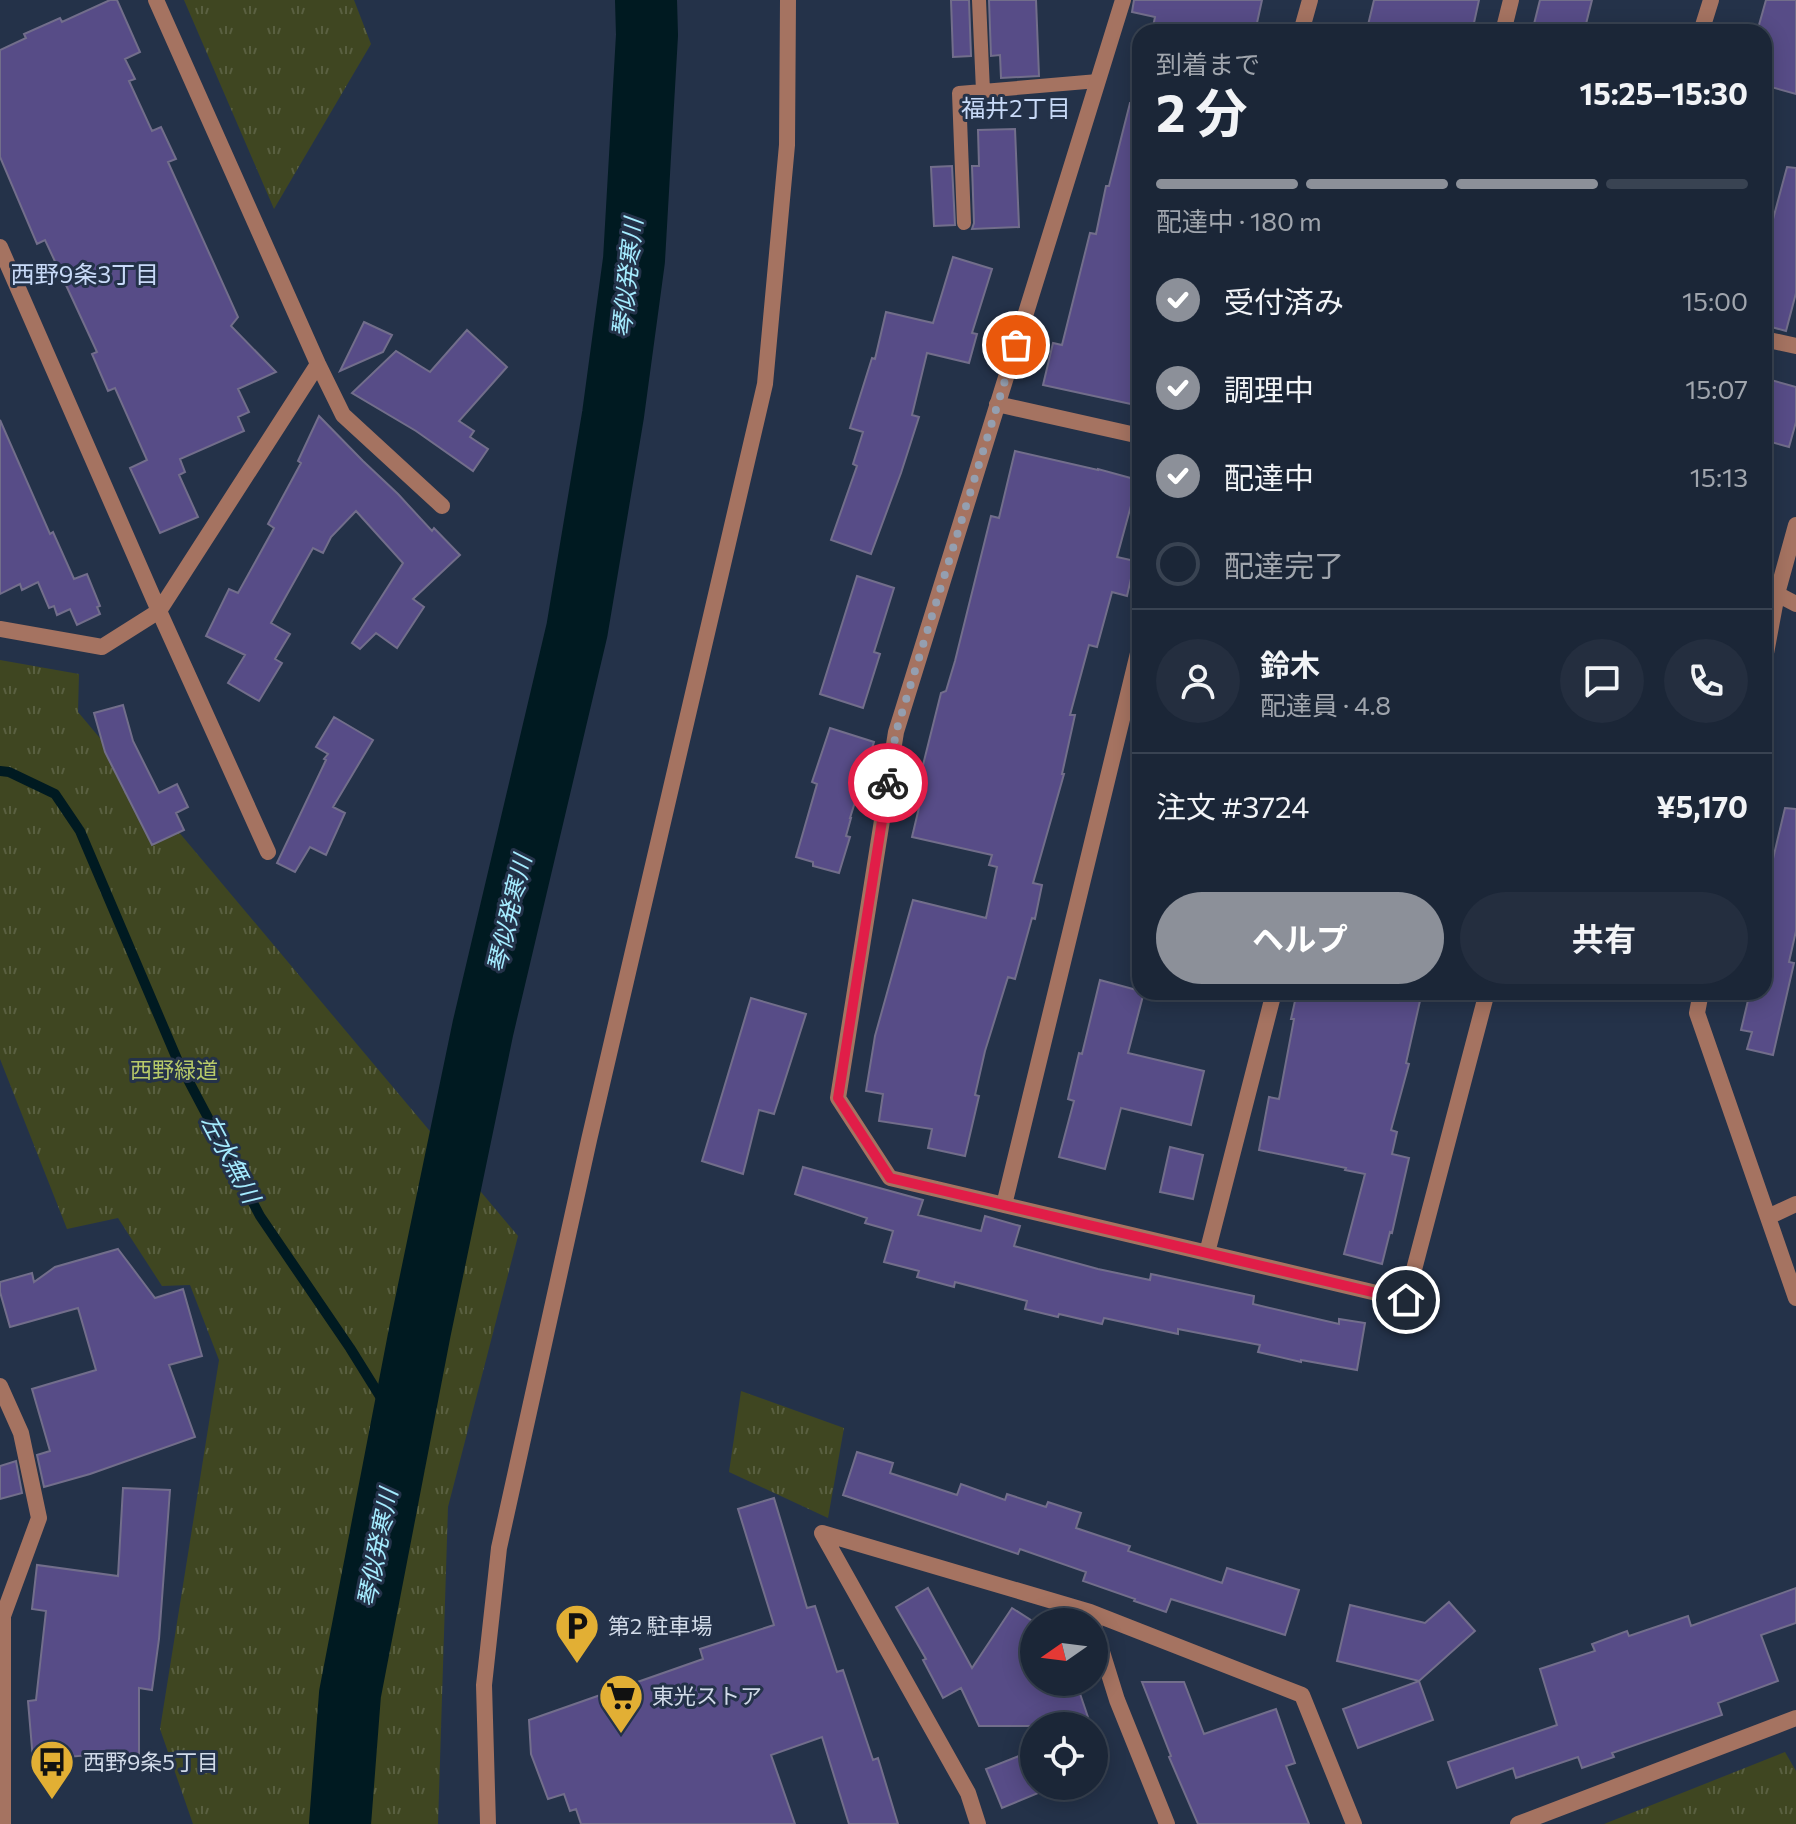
<!DOCTYPE html>
<html lang="ja">
<meta charset="utf-8">
<style>
:root{--surface:#1b2637;--page:#242e3f;--text:#f1f3f6;--muted:#a0a5ad;--line:#394352;--accent:#8c9099}
body{margin:0;font-family:Commissioner,"Noto Sans JP",sans-serif;background:var(--page);color:var(--text);height:100vh;display:flex;flex-direction:column;font-size:30px;white-space:nowrap}
*{box-sizing:border-box;margin:0}
p{font-size:26px;color:var(--muted)}
.icon{flex:none;width:44px;height:44px;fill:none;stroke:currentColor;stroke-width:2;stroke-linecap:round;stroke-linejoin:round}
.map{position:relative;flex:1;overflow:hidden}
.panel{position:absolute;left:1132px;top:24px;width:640px;height:976px;display:flex;flex-direction:column;background:var(--surface);border-radius:24px;box-shadow:0 4px 20px #0003,0 0 0 2px var(--line)}
.panel>*{flex:none}
.needle{width:52px;rotate:256deg}
.controls{position:absolute;left:1020px;top:1608px;display:grid;gap:16px}
.controls a{display:grid;place-items:center;width:88px;height:88px;border-radius:50%;background:var(--surface);box-shadow:0 4px 20px #0003,0 0 0 2px var(--line);font-size:40px}
.pin{position:absolute;display:grid;place-items:center;width:68px;height:68px;color:#fff;margin:-34px;border:4px solid #fff;border-radius:50%;box-shadow:0 2px 8px #0007}
.courier{position:absolute;display:grid;place-items:center;width:80px;height:80px;margin:-40px;border:6px solid #e11d48;border-radius:50%;background:#fff;color:#222;box-shadow:0 2px 10px #0007}
.head em{font-style:normal;font-weight:700}
.head div{display:flex;flex-direction:column-reverse}
.head{display:flex;align-items:center;justify-content:space-between;height:136px;padding:0 24px}
h1{font-size:52px;font-weight:700;line-height:60px}
.bar{display:grid;grid-template-columns:repeat(4,1fr);gap:12px 8px;align-content:center;height:96px;padding:0 24px}
.bar i{height:10px;border-radius:6px;background:var(--line)}
.bar .current{background:var(--accent)}
.bar p{grid-column:span 4}
.line{display:flex;align-items:center;gap:20px;padding:0 24px;border-top:2px solid var(--line)}
.line div{flex:1}
.round{display:grid;place-items:center;flex:none;width:84px;height:84px;border-radius:42px;background:var(--page)}
ol{padding:0 24px;list-style:none}
li{display:flex;align-items:center;gap:24px;height:88px}
li p{margin-inline-start:auto}
li .icon{padding:8px;border-radius:50%;background:var(--accent);color:#fff;stroke-width:4}
li:last-child{color:var(--muted)}
li i{width:44px;height:44px;border:4px solid var(--line);border-radius:50%}
.cta{display:flex;gap:16px;margin-top:auto;padding:16px 24px}
.cta a{flex:1;height:92px;border-radius:48px;background:var(--accent);color:#fff;font-size:32px;font-weight:700;line-height:92px;text-align:center}
.cta a+a{background:var(--page);color:var(--text)}
.map>svg:first-child{display:block}
.park{fill:url(#park-tufts)}
.lines{fill:none;stroke-linecap:round;stroke-linejoin:round}
.stream{stroke:#001a21;stroke-width:10}
.river{stroke:#001a21;stroke-width:62}
.building{fill:#574c87;stroke:#726e8b;stroke-width:2}
.lane{stroke:#a57361;stroke-width:14}
.street{stroke:#a57361;stroke-width:16}
.done{stroke:#949fb0;stroke-width:8;stroke-dasharray:0 14.4}
.route{stroke:#e11d48;stroke-width:10}
.labels{text-anchor:middle;stroke-width:6;stroke-linejoin:round;paint-order:stroke}
.park-label{font-size:22px;fill:#b8ca69;stroke:#243249}
.poi-label{font-size:22px;fill:#d1dae8;stroke:#243249;text-anchor:start}
.neighbourhood-label{font-size:24px;fill:#c8daf8;stroke:#243249}
.water-label{font-size:24px;font-style:italic;fill:#a5ecff;stroke:#243249}
</style>
<div class="map">
<svg width="1796" height="1824" viewBox="0 0 1796 1824">
<defs>
<pattern id="park-tufts" width="24" height="20" patternUnits="userSpaceOnUse" patternTransform="scale(2)"><rect width="24" height="20" fill="#3f4621"/><path d="M3 7l-1-3M5 7V3M7 7l1-3M15 17l-1-3M17 17v-4M19 17l1-3" fill="none" stroke="#5a6041"/></pattern>
</defs>
<rect width="100%" height="100%" fill="#243249"/>
<path class="park" d="M 184,0 L 354,0 L 371,44 L 274,209 Z
M 0,660 L 79,674 L 78,712 L 518,1236 L 448,1507 L 438,1824 L 193,1824 L 160,1729 L 219,1360 L 190,1285 L 162,1286 L 118,1218 L 67,1229 L 0,1059 Z
M 741,1391 L 844,1428 L 828,1518 L 729,1472 Z
M 1785,1752 L 1796,1771 L 1796,1824 L 1604,1824 Z"/>
<g class="lines">
<path class="stream" d="M 0,771 L 9,772 L 55,794 L 80,831 L 177,1059 L 260,1216 L 350,1348 L 401,1430"/>
<path class="river" d="M 340,1824 L 350,1694 L 420,1331 L 483,1028 L 577,630 L 613,415 L 634,260 L 647,35 L 646,0"/>
</g>
<path class="building" d="M 110,0 L 117,0 L 140,52 L 125,59 L 135,79 L 129,81 L 152,131 L 161,127 L 176,159 L 168,162 L 238,317 L 231,326 L 276,372 L 238,389 L 249,412 L 238,417 L 244,431 L 180,459 L 185,472 L 179,475 L 198,517 L 160,533 L 130,468 L 147,460 L 115,388 L 108,391 L 92,354 L 97,352 L 72,298 L 45,240 L 37,244 L 0,157 L 0,50 L 26,38 L 24,34 L 60,18 L 62,22 Z
M 951,0 L 969,0 L 971,56 L 953,57 Z
M 989,0 L 1036,0 L 1039,76 L 1001,78 L 1000,55 L 991,56 Z
M 1134,0 L 1262,0 L 1255,32 L 1224,32 L 1197,26 L 1196,32 L 1172,32 L 1153,27 L 1155,17 L 1132,12 Z
M 1374,0 L 1479,0 L 1472,32 L 1397,32 L 1368,25 Z
M 1540,0 L 1592,0 L 1584,32 L 1532,32 Z
M 1766,0 L 1796,0 L 1796,94 L 1764,85 L 1764,32 L 1757,32 Z
M 1130,103 L 1140,104 L 1140,406 L 1043,385 L 1053,343 L 1062,345 L 1090,233 L 1096,234 L 1106,186 L 1109,186 Z
M 1015,129 L 1019,227 L 972,229 L 974,223 L 972,166 L 979,166 L 978,130 Z
M 952,166 L 955,225 L 934,226 L 931,167 Z
M 1787,167 L 1796,168 L 1796,293 L 1786,331 L 1764,325 L 1764,253 Z
M 953,257 L 992,269 L 972,333 L 977,334 L 969,363 L 927,353 L 912,415 L 919,417 L 901,473 L 871,554 L 831,540 L 857,466 L 853,464 L 863,432 L 850,428 L 872,358 L 875,359 L 886,312 L 933,323 Z
M 364,322 L 392,335 L 383,352 L 340,371 Z
M 467,330 L 507,367 L 459,421 L 474,431 L 470,437 L 488,449 L 473,471 L 416,431 L 352,393 L 396,351 L 430,372 Z
M 1764,378 L 1796,387 L 1796,422 L 1789,447 L 1764,440 Z
M 319,416 L 363,461 L 398,494 L 432,531 L 434,528 L 460,555 L 413,599 L 424,607 L 397,648 L 376,633 L 360,649 L 352,643 L 403,563 L 356,511 L 331,537 L 323,553 L 313,548 L 271,623 L 290,634 L 275,659 L 282,663 L 259,701 L 228,683 L 245,655 L 206,636 L 229,589 L 238,593 L 274,528 L 268,524 L 301,463 L 298,461 Z
M 0,420 L 50,534 L 53,532 L 74,579 L 87,574 L 100,606 L 97,607 L 100,614 L 77,625 L 70,609 L 57,615 L 54,606 L 49,608 L 38,582 L 22,590 L 20,584 L 0,594 Z
M 1015,451 L 1098,470 L 1098,469 L 1138,480 L 1117,557 L 1135,561 L 1127,596 L 1112,592 L 1097,647 L 1089,645 L 1070,715 L 1075,715 L 1062,774 L 1064,774 L 1033,883 L 1042,885 L 1035,919 L 1032,918 L 1015,979 L 1008,977 L 985,1051 L 975,1095 L 979,1096 L 965,1156 L 928,1148 L 932,1129 L 879,1121 L 883,1094 L 866,1091 L 875,1036 L 913,900 L 986,918 L 997,867 L 989,865 L 992,855 L 912,837 L 926,778 L 920,777 L 941,693 L 946,691 L 955,661 L 991,516 L 999,518 Z
M 857,576 L 894,588 L 874,652 L 880,654 L 863,708 L 820,694 Z
M 123,705 L 133,741 L 159,793 L 177,784 L 188,807 L 176,813 L 184,830 L 152,845 L 105,752 L 94,713 Z
M 334,717 L 373,740 L 333,807 L 345,813 L 326,855 L 310,847 L 295,872 L 277,863 L 326,760 L 324,759 L 328,754 L 316,747 Z
M 830,728 L 874,742 L 850,818 L 851,818 L 846,836 L 850,837 L 839,873 L 813,866 L 813,862 L 796,857 L 817,784 L 812,782 Z
M 1785,808 L 1796,809 L 1796,931 L 1789,962 L 1794,963 L 1773,1055 L 1747,1049 L 1752,1032 L 1741,1030 L 1750,992 L 1764,992 L 1764,897 Z
M 1100,980 L 1144,992 L 1128,1053 L 1204,1071 L 1191,1125 L 1121,1108 L 1105,1169 L 1059,1157 L 1074,1101 L 1068,1099 L 1079,1053 L 1082,1054 Z
M 1297,992 L 1422,992 L 1406,1063 L 1409,1064 L 1391,1130 L 1397,1132 L 1392,1154 L 1409,1158 L 1392,1233 L 1390,1232 L 1382,1264 L 1344,1254 L 1365,1174 L 1345,1170 L 1346,1168 L 1259,1150 L 1269,1097 L 1279,1099 L 1294,1019 L 1291,1019 Z
M 751,998 L 806,1014 L 774,1114 L 759,1110 L 743,1174 L 702,1161 Z
M 1170,1147 L 1203,1155 L 1193,1199 L 1160,1192 Z
M 803,1167 L 923,1200 L 918,1215 L 981,1231 L 985,1216 L 1020,1226 L 1014,1246 L 1098,1269 L 1150,1280 L 1151,1274 L 1254,1296 L 1253,1304 L 1339,1324 L 1339,1319 L 1365,1323 L 1357,1370 L 1301,1360 L 1301,1362 L 1258,1352 L 1260,1345 L 1178,1329 L 1178,1334 L 1104,1318 L 1102,1324 L 1059,1314 L 1058,1317 L 1025,1309 L 1027,1301 L 955,1282 L 954,1287 L 917,1277 L 919,1271 L 884,1262 L 893,1231 L 865,1223 L 867,1218 L 795,1194 Z
M 118,1249 L 155,1298 L 183,1289 L 202,1356 L 169,1365 L 195,1437 L 90,1474 L 44,1487 L 37,1455 L 50,1451 L 32,1389 L 96,1370 L 78,1308 L 10,1327 L 0,1292 L 0,1282 L 32,1273 L 34,1282 L 55,1267 Z
M 857,1452 L 893,1463 L 890,1473 L 957,1495 L 961,1484 L 1005,1500 L 1007,1494 L 1046,1507 L 1048,1502 L 1081,1513 L 1076,1528 L 1130,1546 L 1128,1551 L 1222,1583 L 1227,1568 L 1299,1590 L 1285,1635 L 1171,1599 L 1166,1612 L 1134,1601 L 1135,1599 L 1083,1581 L 1086,1572 L 1020,1549 L 1018,1554 L 843,1495 Z
M 16,1461 L 22,1493 L 0,1499 L 0,1466 Z
M 123,1488 L 170,1490 L 159,1639 L 152,1690 L 139,1688 L 139,1765 L 101,1765 L 101,1754 L 33,1760 L 28,1701 L 36,1700 L 46,1611 L 32,1609 L 37,1565 L 118,1576 Z
M 774,1498 L 807,1608 L 815,1606 L 837,1672 L 843,1670 L 873,1760 L 878,1758 L 898,1824 L 849,1824 L 822,1737 L 771,1755 L 795,1824 L 581,1824 L 576,1809 L 570,1811 L 564,1794 L 548,1799 L 531,1754 L 529,1720 L 703,1659 L 700,1649 L 774,1625 L 738,1509 Z
M 928,1588 L 972,1668 L 1012,1608 L 1034,1622 L 1034,1682 L 1076,1682 L 1091,1726 L 979,1726 L 961,1688 L 943,1698 L 923,1660 L 926,1659 L 896,1607 Z
M 1796,1588 L 1796,1623 L 1761,1635 L 1778,1681 L 1718,1703 L 1722,1715 L 1612,1753 L 1614,1757 L 1582,1768 L 1578,1757 L 1516,1778 L 1513,1768 L 1457,1788 L 1448,1762 L 1557,1725 L 1540,1669 L 1595,1651 L 1592,1644 L 1627,1631 L 1629,1636 L 1688,1616 L 1691,1626 Z
M 1449,1602 L 1475,1631 L 1419,1681 L 1337,1661 L 1350,1605 L 1425,1623 Z
M 1419,1681 L 1433,1720 L 1358,1748 L 1343,1709 Z
M 1142,1682 L 1184,1682 L 1204,1734 L 1276,1709 L 1295,1763 L 1286,1766 L 1309,1824 L 1198,1824 L 1169,1757 L 1171,1756 Z
M 1034,1750 L 1034,1786 L 1041,1786 L 1043,1791 L 1002,1808 L 986,1769 Z"/>
<g class="lines">
<path class="lane" d="M 979,0 L 983,91
M 964,223 L 959,93 L 1098,81"/>
<path class="street" d="M 156,0 L 318,364 L 343,415 L 442,506
M 1123,0 L 896,732 L 838,1098 L 890,1178 L 1406,1300 L 1487,992
M 1301,32 L 1310,0
M 1503,32 L 1511,0
M 1701,32 L 1711,0
M 0,247 L 159,611 L 268,852
M 1764,339 L 1796,346
M 997,404 L 1140,436
M 1764,591 L 1777,594 L 1796,604
M 0,629 L 102,647 L 159,611 L 318,364
M 1764,664 L 1777,594 L 1796,525
M 1701,992 L 1697,1013 L 1796,1298
M 1004,1205 L 1140,645
M 1768,1217 L 1796,1204
M 1207,1253 L 1274,992
M 0,1386 L 21,1433 L 39,1518 L 3,1616 L 3,1824
M 1094,1626 L 1117,1700 L 1167,1824
M 488,1824 L 484,1685 L 499,1548 L 589,1140 L 765,384 L 787,145 L 788,0
M 978,1824 L 968,1793 L 822,1533 L 1090,1612 L 1302,1695 L 1354,1824
M 1518,1824 L 1796,1718"/>
</g>
<g class="lines">
<path class="done" d="M 888,783 L 896,732 L 1016,345"/>
<path class="route" d="M 888,783 L 838,1098 L 890,1178 L 1406,1300"/>
</g>
<defs>
<g id="parking-pin" transform="scale(2.3)"><path d="M0 17L-7.5 6A9.5 9.5 0 1 1 7.5 6Z" fill="#e2af34" stroke="#243249"/><path d="M-3.5-5.5H1a3.5 3.5 0 0 1 0 7H-1V5.5H-3.5ZM-1-3.4V-.6H.8a1.4 1.4 0 0 0 0-2.8Z" fill="#111"/></g>
<g id="supermarket-pin" transform="scale(2.3)"><path d="M0 17L-7.5 6A9.5 9.5 0 1 1 7.5 6Z" fill="#e2af34" stroke="#243249"/><path d="M-6-5.5h2.5l.6 2H6L4.5 2H-2.5L-4.4-4H-6ZM-1.5 3.2a1.3 1.3 0 1 0 .1 0ZM3 3.2a1.3 1.3 0 1 0 .1 0Z" fill="#111"/></g>
<g id="bus-pin" transform="scale(2.3)"><path d="M0 17L-7.5 6A9.5 9.5 0 1 1 7.5 6Z" fill="#e2af34" stroke="#243249"/><path d="M-5-6H5V4H4V6H2V4H-2V6H-4V4H-5ZM-3.5-4V0h7V-4ZM-3.5 1.2v1.5H-2V1.2ZM2 1.2v1.5H3.5V1.2Z" fill="#111"/></g>
</defs>
<g fill-rule="evenodd">
<use href="#parking-pin" x="577" y="1626"/>
<use href="#supermarket-pin" x="621" y="1696"/>
<use href="#bus-pin" x="52" y="1762"/>
</g>
<g class="labels">
<g class="park-label">
<text x="174" y="1078">西野緑道</text>
</g>
<g class="poi-label">
<text x="608" y="1634">第2 駐車場</text>
<text x="652" y="1704">東光ストア</text>
<text x="83" y="1770">西野9条5丁目</text>
</g>
<g class="neighbourhood-label">
<text x="1016" y="117">福井2丁目</text>
<text x="85" y="283">西野9条3丁目</text>
</g>
<g class="water-label">
<text transform="translate(628 278) rotate(-84)" y="8">琴似発寒川</text>
<text transform="translate(510 914) rotate(-77)" y="8">琴似発寒川</text>
<text transform="translate(230 1159) rotate(62)" y="8">左水無川</text>
<text transform="translate(378 1548) rotate(-79)" y="8">琴似発寒川</text>
</g>
</g>
</svg>
<div class="controls">
<a><svg class="needle" viewBox="-14 -14 28 28"><path d="M0-13l5 13h-10z" fill="#e53935"/><path d="M0 13l5-13h-10z" fill="#a0a5ad"/></svg></a>
<a><svg class="icon" aria-label="locate" viewBox="0 0 24 24"><circle cx="12" cy="12" r="6"/><path d="M12 2v4M12 18v4M2 12h4M18 12h4"/></svg></a>
</div>
<div class="pin" style="left:1016px;top:345px;background:#ea580c"><svg class="icon" aria-label="bag" viewBox="0 0 24 24"><path d="M5 8h14l-1 12H6zM9 8a3 3 0 0 1 6 0"/></svg></div>
<div class="pin" style="left:1406px;top:1300px;background:#1f2937"><svg class="icon" aria-label="home" viewBox="0 0 24 24"><path d="M3 11l9-7 9 7M6 9v11h12V9"/></svg></div>
<div class="courier" style="left:888px;top:783px"><svg class="icon" aria-label="bike" viewBox="0 0 24 24"><circle cx="6" cy="16" r="4"/><circle cx="18" cy="16" r="4"/><path d="M6 16l4-8h5l3 8M10 8l3 8H6M13 5h3"/></svg></div>
<section class="panel">
<div class="head"><div><h1>2 分</h1><p>到着まで</p></div><em>15:25–15:30</em></div>
<div class="bar"><i class="current"></i><i class="current"></i><i class="current"></i><i></i><p>配達中 · 180 m</p></div>
<ol>
<li><svg class="icon" aria-label="check" viewBox="0 0 24 24"><path d="M5 12l5 5 9-10"/></svg>受付済み<p>15:00</p></li>
<li><svg class="icon" aria-label="check" viewBox="0 0 24 24"><path d="M5 12l5 5 9-10"/></svg>調理中<p>15:07</p></li>
<li><svg class="icon" aria-label="check" viewBox="0 0 24 24"><path d="M5 12l5 5 9-10"/></svg>配達中<p>15:13</p></li>
<li><i></i>配達完了</li>
</ol>
<div class="line" style="height:144px"><a class="round"><svg class="icon" aria-label="person" viewBox="0 0 24 24"><circle cx="12" cy="8" r="4"/><path d="M4 21q1-7 8-7t8 7"/></svg></a><div><b>鈴木</b><p>配達員 · 4.8</p></div><a class="round"><svg class="icon" aria-label="chat" viewBox="0 0 24 24"><path d="M4 5h16v11H9l-5 4z"/></svg></a><a class="round"><svg class="icon" aria-label="phone" viewBox="0 0 24 24"><path d="M5 4h4l2 5-3 2q2 4 5 5l2-3 5 2v4C11 20 4 13 5 4z"/></svg></a></div>
<div class="line" style="height:104px"><div>注文 #3724</div><b>¥5,170</b></div>
<div class="cta"><a>ヘルプ</a><a>共有</a></div>
</section>
</div>
